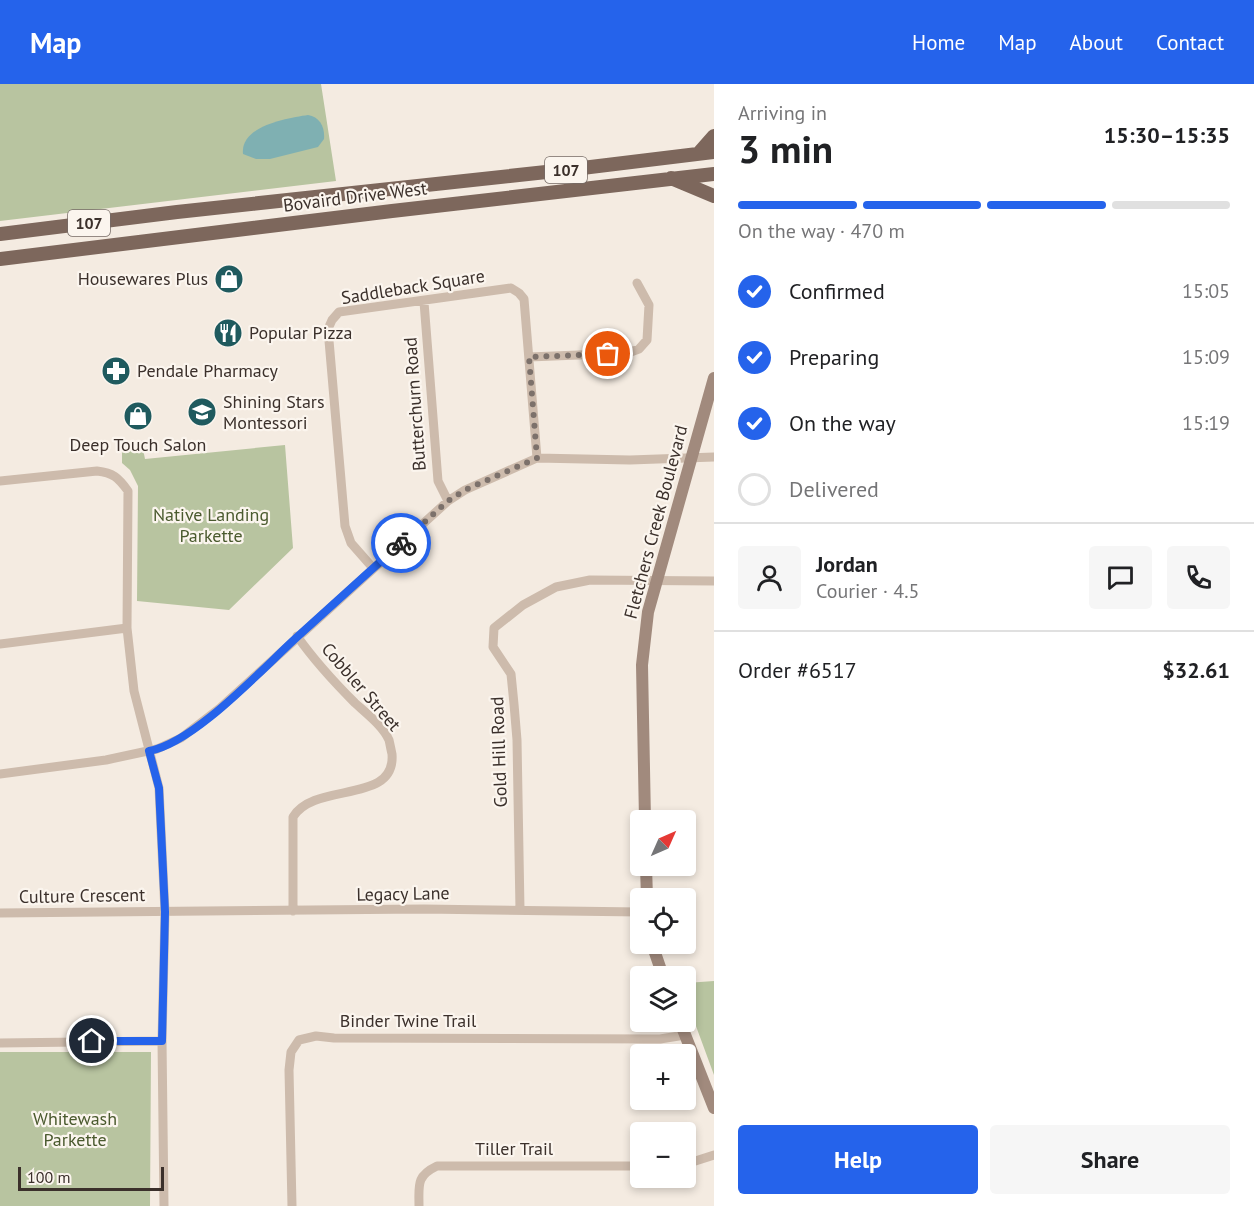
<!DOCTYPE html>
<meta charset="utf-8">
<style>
:root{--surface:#fff;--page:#f6f6f6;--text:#202124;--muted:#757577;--line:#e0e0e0;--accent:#2563eb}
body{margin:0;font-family:"PT Sans",sans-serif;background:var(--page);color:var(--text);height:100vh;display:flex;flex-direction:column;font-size:22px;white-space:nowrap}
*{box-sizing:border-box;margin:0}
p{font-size:20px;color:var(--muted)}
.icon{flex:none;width:33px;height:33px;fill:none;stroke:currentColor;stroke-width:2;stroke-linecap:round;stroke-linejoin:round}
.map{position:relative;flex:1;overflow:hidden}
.side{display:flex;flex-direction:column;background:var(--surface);width:540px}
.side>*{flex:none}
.needle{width:39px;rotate:45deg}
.fabs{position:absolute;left:630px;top:726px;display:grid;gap:12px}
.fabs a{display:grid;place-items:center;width:66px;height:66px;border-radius:6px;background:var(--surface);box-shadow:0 3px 9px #0003;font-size:30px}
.scale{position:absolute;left:18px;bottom:15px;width:146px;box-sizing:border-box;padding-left:6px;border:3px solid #3b302b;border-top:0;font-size:16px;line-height:21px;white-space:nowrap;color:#3b302b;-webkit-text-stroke:4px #fbf5ee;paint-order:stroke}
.pin{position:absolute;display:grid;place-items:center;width:51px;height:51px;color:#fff;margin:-26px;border:3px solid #fff;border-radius:50%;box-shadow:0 2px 6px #0007}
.courier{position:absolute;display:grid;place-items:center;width:60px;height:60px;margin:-30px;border:4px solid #2563eb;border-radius:50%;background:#fff;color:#222;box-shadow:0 2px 8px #0007}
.summary em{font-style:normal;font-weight:700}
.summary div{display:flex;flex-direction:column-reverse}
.summary{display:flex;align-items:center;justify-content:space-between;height:102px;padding:0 24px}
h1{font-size:39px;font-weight:700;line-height:45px}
.bar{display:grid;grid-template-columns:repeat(4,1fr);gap:9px 6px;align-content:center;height:72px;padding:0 24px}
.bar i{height:8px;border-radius:4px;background:var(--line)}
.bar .current{background:var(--accent)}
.bar p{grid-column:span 4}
.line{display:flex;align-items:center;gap:15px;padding:0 24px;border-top:2px solid var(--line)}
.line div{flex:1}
.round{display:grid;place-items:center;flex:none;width:63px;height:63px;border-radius:6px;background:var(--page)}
ol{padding:0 24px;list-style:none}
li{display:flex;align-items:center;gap:18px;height:66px}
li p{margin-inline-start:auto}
li .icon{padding:6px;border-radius:50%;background:var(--accent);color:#fff;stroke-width:4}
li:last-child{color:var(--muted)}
li i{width:33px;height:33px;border:3px solid var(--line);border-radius:50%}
.action{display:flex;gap:12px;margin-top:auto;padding:12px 24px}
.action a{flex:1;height:69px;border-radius:6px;background:var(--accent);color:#fff;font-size:24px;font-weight:700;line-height:69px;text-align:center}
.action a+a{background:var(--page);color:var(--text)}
header{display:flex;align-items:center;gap:36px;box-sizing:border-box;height:84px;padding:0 30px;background:var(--accent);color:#fff}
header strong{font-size:28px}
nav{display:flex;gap:33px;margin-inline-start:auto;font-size:21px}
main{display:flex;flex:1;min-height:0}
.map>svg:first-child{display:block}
.green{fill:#b8c4a0}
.water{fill:#7fb0b2}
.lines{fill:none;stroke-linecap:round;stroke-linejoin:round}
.street{stroke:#cdbbac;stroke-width:9}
.secondary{stroke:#a18a7d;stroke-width:12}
.primary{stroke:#7d675c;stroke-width:14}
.done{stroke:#7c716b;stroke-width:6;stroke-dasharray:0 10.8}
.route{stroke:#2563eb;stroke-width:8}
.labels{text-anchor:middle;stroke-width:4.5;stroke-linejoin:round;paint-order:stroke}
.shield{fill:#fbf5ee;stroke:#756b66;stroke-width:1.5}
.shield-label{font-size:16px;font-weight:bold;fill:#3b302b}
.street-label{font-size:18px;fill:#3b302b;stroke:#fbf5ee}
.poi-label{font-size:18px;fill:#3b302b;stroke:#fbf5ee;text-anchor:start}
.park-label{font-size:18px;fill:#4a5a2e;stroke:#fbf5ee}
</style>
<header>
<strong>Map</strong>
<nav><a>Home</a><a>Map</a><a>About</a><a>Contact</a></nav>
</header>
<main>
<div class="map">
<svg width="714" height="1122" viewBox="0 0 714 1122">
<rect width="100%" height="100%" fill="#f4ebe1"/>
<path class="green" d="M 0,0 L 321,0 L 336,97 L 0,137 Z
M 285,361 L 293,464 L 229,526 L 137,517 L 138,402 L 130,386 L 122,379 L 122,367 L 143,365 L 145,375 Z
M 714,897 L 714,991 L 686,915 L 686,899 Z
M 0,968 L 151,968 L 150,1122 L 0,1122 Z"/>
<path class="water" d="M 308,31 C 320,33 325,43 324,55 L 318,63 L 270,75 L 256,75 L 243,70 C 240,42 287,34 308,31 Z"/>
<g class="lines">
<path class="street" d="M 424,218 L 438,397 L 448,417
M 529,273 L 628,269 L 639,265 L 647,256 L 649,221 L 637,199
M 0,397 L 97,387 C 113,389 118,393 128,407 L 127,544 L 134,607 L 159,704 L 165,828 L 162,957 L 164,1122
M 373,484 L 351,459 L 345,442 L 328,245 L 332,236 L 339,228 L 511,204 L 519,209 L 524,215 L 537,374
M 0,560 L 127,544
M 0,690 L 106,676 L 157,665 L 181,654 L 220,624 L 448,417 L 465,406 L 537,374 L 630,376 L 714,373
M 520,826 L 517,656 L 514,620 L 511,590 L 493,563 L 494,544 L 523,521 L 556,503 L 590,496 L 714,497
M 293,827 L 293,733 C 315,697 396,721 392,670 C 391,666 390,660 389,656 C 383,642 366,629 355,619 C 334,598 314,576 297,552
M 0,829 L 424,825 L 640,828
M 0,959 L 162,957
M 686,1080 L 714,1071
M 292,1122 L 289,986 L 291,968 L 299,956 L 316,952 L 334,954 L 660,955 L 685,951
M 419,1122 C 419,1101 416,1092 437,1082 L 640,1082"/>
<path class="secondary" d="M 645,736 L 642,581 L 648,528 L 714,294
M 646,782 L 647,814
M 652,860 L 663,892
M 680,938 L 714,1024"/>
<path class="primary" d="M 699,69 L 714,52
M 671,94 L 714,112
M 0,150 L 177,128 L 574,85 L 714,68
M 0,175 L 392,127 L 714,90"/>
</g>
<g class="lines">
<path class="done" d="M 401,459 L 448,417 L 465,406 L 537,374 L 529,273 L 608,270"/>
<path class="route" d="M 92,957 L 162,957 L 165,828 L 159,704 L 149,667 C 194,659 261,586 296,554 C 331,522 366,491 401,459"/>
</g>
<defs>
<g id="shop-disc" transform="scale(1.5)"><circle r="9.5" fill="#1f5a5e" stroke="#fbf5ee"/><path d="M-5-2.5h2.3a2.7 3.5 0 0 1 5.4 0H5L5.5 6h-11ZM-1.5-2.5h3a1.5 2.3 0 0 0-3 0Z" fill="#fff"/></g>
<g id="restaurant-disc" transform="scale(1.5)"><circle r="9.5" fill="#1f5a5e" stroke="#fbf5ee"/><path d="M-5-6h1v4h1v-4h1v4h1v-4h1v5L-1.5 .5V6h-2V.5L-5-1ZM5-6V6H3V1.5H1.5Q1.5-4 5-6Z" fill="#fff"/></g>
<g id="pharmacy-disc" transform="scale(1.5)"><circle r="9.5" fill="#1f5a5e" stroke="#fbf5ee"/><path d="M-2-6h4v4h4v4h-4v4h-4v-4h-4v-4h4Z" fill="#fff"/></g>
<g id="school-disc" transform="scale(1.5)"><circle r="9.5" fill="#1f5a5e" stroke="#fbf5ee"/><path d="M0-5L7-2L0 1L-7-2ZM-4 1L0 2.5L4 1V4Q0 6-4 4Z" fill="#fff"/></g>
</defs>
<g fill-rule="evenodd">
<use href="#shop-disc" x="229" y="195"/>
<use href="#restaurant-disc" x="228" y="249"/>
<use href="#pharmacy-disc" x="116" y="287"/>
<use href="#school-disc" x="202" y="328"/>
<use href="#shop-disc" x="138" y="332"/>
</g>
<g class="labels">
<g class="shield">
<rect x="545" y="73" width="42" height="26" rx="4.5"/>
<rect x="68" y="126" width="42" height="26" rx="4.5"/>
</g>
<g class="shield-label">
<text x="566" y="92">107</text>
<text x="89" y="145">107</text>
</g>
<g class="street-label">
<text transform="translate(355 113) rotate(-7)" y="6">Bovaird Drive West</text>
<text transform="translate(413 203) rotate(-9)" y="6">Saddleback Square</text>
<text transform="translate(415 320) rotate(-94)" y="6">Butterchurn Road</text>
<text transform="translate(656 438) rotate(-75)" y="6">Fletchers Creek Boulevard</text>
<text transform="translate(361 603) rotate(49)" y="6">Cobbler Street</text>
<text transform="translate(499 668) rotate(-92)" y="6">Gold Hill Road</text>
<text transform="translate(403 810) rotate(-1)" y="6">Legacy Lane</text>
<text transform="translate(82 812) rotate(-1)" y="6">Culture Crescent</text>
<text x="408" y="943">Binder Twine Trail</text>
<text x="514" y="1071">Tiller Trail</text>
</g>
<g class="poi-label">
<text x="208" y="201" text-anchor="end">Housewares Plus</text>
<text x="249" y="255">Popular Pizza</text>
<text x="137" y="293">Pendale Pharmacy</text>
<text x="223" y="324">Shining Stars<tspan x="223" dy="21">Montessori</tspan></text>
<text x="138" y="367" text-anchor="middle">Deep Touch Salon</text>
</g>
<g class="park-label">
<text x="211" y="437">Native Landing<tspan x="211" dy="21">Parkette</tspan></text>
<text x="75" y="1041">Whitewash<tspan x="75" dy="21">Parkette</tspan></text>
</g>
</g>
</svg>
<div class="fabs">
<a><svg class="needle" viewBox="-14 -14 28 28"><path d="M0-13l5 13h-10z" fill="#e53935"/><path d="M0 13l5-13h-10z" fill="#757577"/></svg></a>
<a><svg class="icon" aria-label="locate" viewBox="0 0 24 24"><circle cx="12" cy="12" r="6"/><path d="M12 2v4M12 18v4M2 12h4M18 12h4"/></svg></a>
<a><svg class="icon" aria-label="layers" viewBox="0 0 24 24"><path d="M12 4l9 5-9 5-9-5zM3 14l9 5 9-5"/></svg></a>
<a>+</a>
<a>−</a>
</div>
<div class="scale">100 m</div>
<div class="pin" style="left:608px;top:270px;background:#ea580c"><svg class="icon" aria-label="bag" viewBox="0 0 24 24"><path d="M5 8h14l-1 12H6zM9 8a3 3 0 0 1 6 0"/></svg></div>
<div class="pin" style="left:92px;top:957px;background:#1f2937"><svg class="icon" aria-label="home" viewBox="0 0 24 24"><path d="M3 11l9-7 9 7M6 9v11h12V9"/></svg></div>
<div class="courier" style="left:401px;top:459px"><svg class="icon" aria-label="bike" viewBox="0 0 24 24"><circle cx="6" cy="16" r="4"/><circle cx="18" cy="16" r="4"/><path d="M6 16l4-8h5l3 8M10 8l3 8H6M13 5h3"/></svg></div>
</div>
<section class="side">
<div class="summary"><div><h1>3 min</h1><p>Arriving in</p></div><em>15:30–15:35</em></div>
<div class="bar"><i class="current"></i><i class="current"></i><i class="current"></i><i></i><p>On the way · 470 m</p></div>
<ol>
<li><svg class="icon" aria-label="check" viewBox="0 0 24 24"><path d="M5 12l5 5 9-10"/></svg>Confirmed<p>15:05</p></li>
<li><svg class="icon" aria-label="check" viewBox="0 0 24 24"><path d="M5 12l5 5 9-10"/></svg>Preparing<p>15:09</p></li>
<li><svg class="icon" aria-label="check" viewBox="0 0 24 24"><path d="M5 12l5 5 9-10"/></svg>On the way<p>15:19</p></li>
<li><i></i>Delivered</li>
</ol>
<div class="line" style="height:108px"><a class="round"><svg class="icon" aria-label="person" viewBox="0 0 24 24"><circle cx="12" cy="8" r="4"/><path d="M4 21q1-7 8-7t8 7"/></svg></a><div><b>Jordan</b><p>Courier · 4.5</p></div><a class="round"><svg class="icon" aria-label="chat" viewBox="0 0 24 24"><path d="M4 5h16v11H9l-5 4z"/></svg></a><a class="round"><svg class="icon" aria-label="phone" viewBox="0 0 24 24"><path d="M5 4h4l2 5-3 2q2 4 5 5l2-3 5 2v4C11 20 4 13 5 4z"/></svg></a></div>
<div class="line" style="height:78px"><div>Order #6517</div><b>$32.61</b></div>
<div class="action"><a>Help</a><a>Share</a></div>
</section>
</main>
